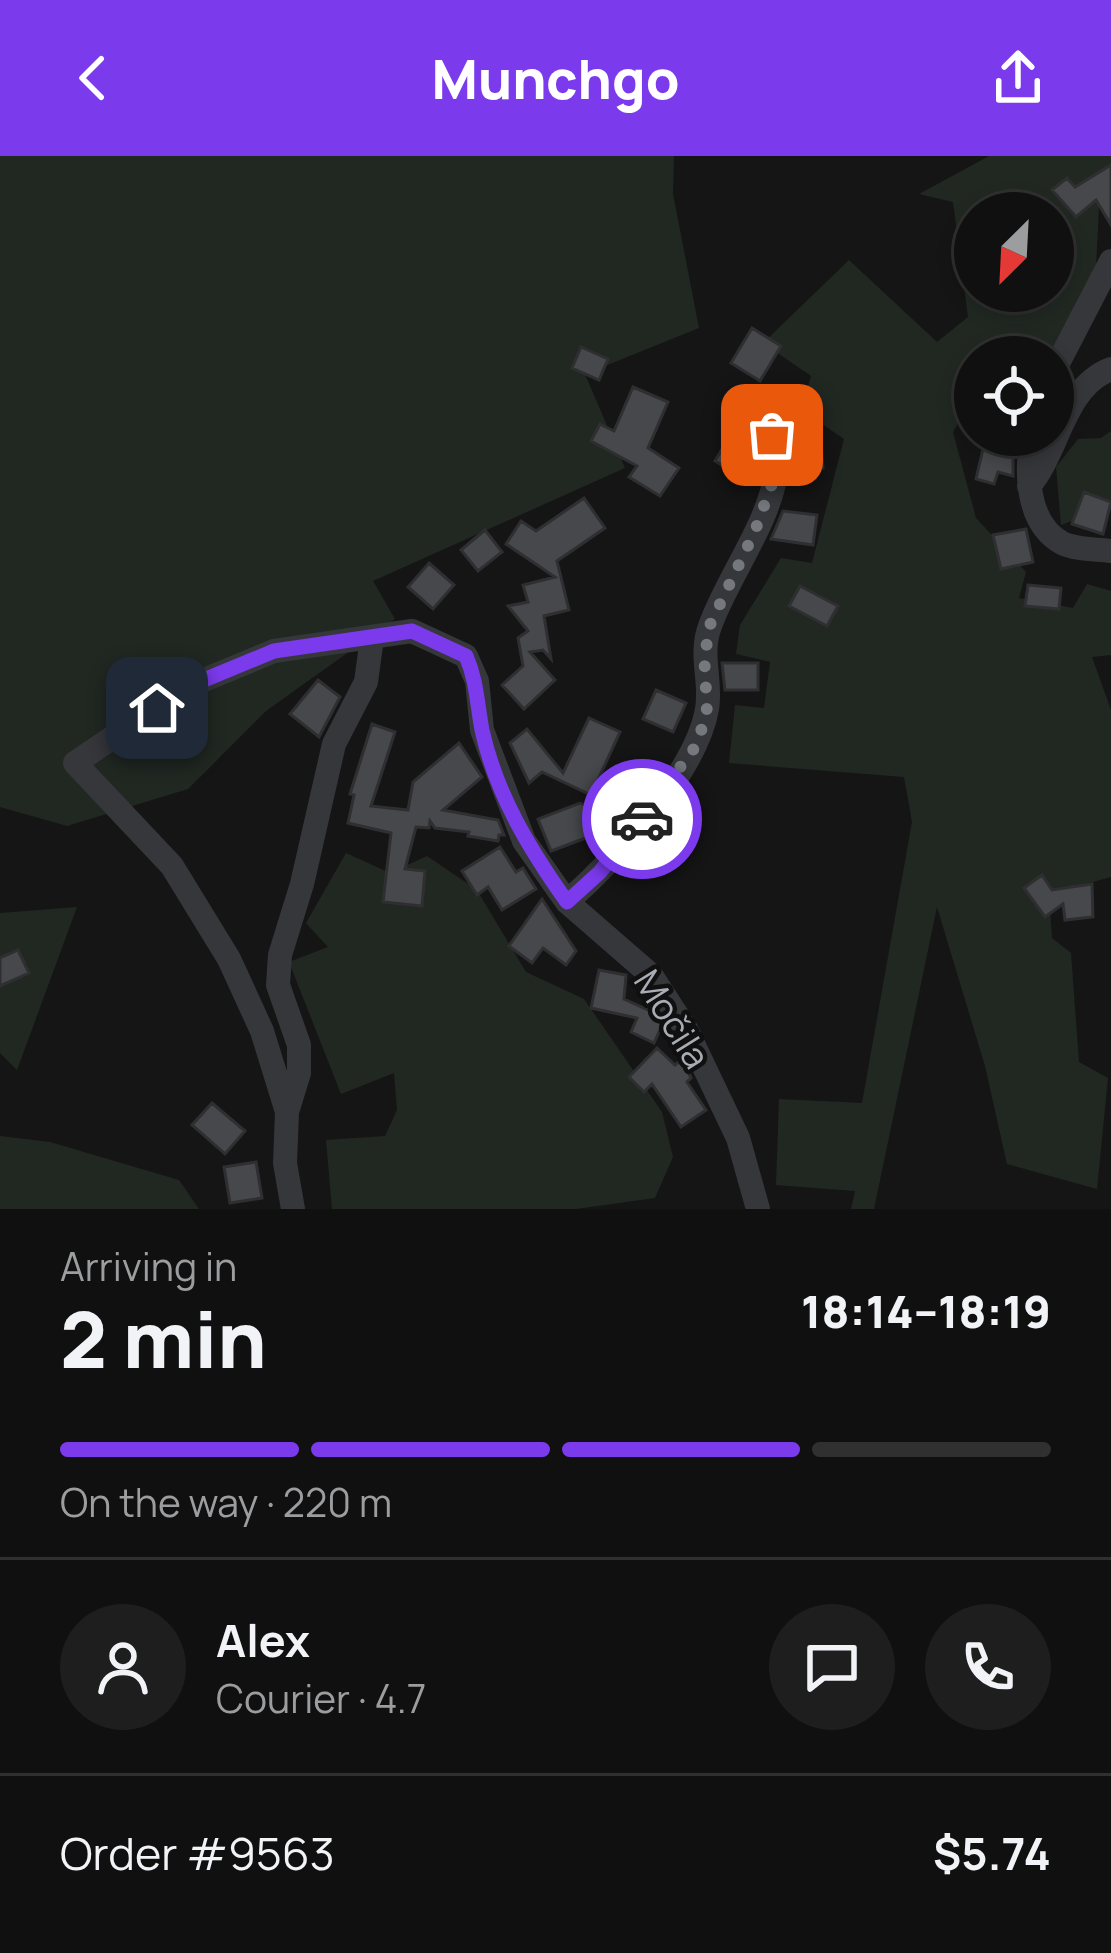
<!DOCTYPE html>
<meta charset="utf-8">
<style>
:root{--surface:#101010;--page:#1e1e1e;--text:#f1f3f6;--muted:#9c9d9f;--line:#303030;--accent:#7c3aed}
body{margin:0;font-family:Manrope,sans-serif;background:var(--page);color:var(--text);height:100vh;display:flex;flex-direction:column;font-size:45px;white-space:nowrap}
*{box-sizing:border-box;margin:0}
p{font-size:39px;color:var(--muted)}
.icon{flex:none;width:66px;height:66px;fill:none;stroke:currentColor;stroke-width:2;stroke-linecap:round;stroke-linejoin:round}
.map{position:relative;height:1053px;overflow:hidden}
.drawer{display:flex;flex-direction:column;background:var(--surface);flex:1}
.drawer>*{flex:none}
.needle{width:78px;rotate:204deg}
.fabs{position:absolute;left:954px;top:36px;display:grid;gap:24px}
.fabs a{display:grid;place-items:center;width:120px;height:120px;border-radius:50%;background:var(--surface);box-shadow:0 6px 18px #0003,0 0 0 3px var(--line);font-size:60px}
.pin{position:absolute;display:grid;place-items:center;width:102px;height:102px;color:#fff;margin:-51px;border-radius:24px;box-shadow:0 6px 18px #0006}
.courier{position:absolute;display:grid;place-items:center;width:120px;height:120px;margin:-60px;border:9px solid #7c3aed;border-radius:50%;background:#fff;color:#222;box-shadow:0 3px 15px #0007}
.overview em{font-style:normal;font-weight:800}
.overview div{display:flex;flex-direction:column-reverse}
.overview{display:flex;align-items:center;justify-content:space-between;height:204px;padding:0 60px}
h1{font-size:78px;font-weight:800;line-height:90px}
.bar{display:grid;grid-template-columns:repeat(4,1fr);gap:18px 12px;align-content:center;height:144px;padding:0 60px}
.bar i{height:15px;border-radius:9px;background:var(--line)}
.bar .on{background:var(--accent)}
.bar p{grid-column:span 4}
.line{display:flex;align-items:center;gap:30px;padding:0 60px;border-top:3px solid var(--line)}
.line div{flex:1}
.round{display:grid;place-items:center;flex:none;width:126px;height:126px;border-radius:63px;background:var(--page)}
header{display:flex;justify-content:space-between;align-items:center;height:156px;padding:0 60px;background:var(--accent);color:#fff;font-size:54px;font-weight:800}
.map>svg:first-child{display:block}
.green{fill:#212822;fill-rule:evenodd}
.building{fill:#47484b;stroke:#2f2f32;stroke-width:3}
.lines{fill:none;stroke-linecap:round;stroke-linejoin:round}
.minor{stroke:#36373b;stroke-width:24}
.done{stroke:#75787d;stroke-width:12;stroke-dasharray:0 21.6}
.route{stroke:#7c3aed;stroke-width:15}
.labels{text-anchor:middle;stroke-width:9;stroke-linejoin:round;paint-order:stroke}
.street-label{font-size:36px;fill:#a8adb5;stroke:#101011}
</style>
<header><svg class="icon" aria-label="back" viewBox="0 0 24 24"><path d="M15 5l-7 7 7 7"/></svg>Munchgo<svg class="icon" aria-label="share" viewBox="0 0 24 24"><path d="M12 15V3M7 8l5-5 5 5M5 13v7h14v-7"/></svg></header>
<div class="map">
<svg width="1111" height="1053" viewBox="0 0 1111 1053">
<rect width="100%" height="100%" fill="#151516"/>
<path class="green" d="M 0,0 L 674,0 L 673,38 L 699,172 L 585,218 L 625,312 L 373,425 L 395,463 L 266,555 L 188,633 L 67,670 L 0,651 Z
M 989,0 L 1111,0 L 1111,40 L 1099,50 L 1096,112 L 1053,201 L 975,201 L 975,237 L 953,276 L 976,362 L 1026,416 L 1019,442 L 1073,452 L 1087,428 L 1111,435 L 1111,499 L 1092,501 L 1111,554 L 1111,721 L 1049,738 L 1052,782 L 1071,797 L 1079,906 L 1108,922 L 1097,1033 L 1007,1008 L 985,910 L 937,751 L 874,1053 L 851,1053 L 855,1035 L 776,1029 L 779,943 L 862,947 L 912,666 L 904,621 L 729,607 L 735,549 L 764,552 L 770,506 L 736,498 L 740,469 L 781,402 L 812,407 L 844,283 L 801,254 L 811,220 L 763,187 L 849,104 L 937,186 L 968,161 L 953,46 L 919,38 ZM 975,57 L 1053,57 L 1053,135 L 975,135 Z
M 1111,275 L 1111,351 L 1061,369 L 1056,311 L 1078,283 L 1101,282 Z
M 346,697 L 390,717 L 427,700 L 477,734 L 526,816 L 584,843 L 662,956 L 673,1001 L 655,1042 L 576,1053 L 332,1053 L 326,984 L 385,980 L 397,954 L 394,917 L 341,938 L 289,806 L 328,791 L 306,767 Z
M 77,751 L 17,914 L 0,897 L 0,757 Z
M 0,980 L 50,986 L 179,1024 L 199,1053 L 0,1053 Z"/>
<path class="building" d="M 1111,9 L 1111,69 L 1096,44 L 1076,61 L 1052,34 L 1067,22 L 1075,31 Z
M 752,172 L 781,190 L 760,225 L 731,207 Z
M 581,191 L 608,203 L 599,224 L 572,212 Z
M 633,231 L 668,246 L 648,292 L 679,312 L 660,340 L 629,321 L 637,310 L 591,285 L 600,268 L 614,275 Z
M 732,276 L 757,291 L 758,299 L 744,322 L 715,305 Z
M 821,283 L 823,312 L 793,313 L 789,284 Z
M 983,293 L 1013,302 L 1013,320 L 998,316 L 994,328 L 976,323 Z
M 1084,336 L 1111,346 L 1103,378 L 1072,368 Z
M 584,342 L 605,372 L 557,405 L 569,454 L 544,460 L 551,503 L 543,494 L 530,496 L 555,524 L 524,553 L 502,529 L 523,510 L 518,482 L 528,475 L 508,450 L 528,446 L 523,429 L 555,421 L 506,388 L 521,365 L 536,375 Z
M 783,355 L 817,359 L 813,389 L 771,383 Z
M 1026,373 L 1033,406 L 1001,413 L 993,379 Z
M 485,374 L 502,396 L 478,415 L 461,394 Z
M 429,407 L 454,429 L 433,453 L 408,431 Z
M 1028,429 L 1061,432 L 1059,453 L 1025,450 Z
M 800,430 L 838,450 L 827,470 L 789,450 Z
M 722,507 L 758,507 L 758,534 L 725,534 Z
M 318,524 L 340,541 L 319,581 L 290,558 Z
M 656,534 L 686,547 L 673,576 L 643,563 Z
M 589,562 L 620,576 L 591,639 L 542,616 L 529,627 L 510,587 L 527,573 L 563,617 Z
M 372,568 L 395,576 L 371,650 L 408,654 L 413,626 L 459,587 L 482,621 L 443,654 L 498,664 L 504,679 L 499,679 L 498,685 L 468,680 L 469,676 L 435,672 L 430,665 L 429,672 L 416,671 L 405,713 L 425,715 L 422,750 L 383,746 L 391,677 L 348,667 L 354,639 L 350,638 Z
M 580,647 L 607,659 L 599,677 L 551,695 L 538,663 Z
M 500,691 L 516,716 L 523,712 L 536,733 L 502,754 L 488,731 L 477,739 L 462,715 Z
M 1042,719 L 1052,734 L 1092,728 L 1093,761 L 1065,764 L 1063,748 L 1045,761 L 1024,732 Z
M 542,743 L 576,795 L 566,809 L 543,792 L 532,807 L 509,790 Z
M 18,794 L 29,817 L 0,830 L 0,802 Z
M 599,814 L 626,819 L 624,843 L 657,858 L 663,867 L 654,887 L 631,876 L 637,862 L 591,852 Z
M 657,892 L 675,909 L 682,903 L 691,922 L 687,926 L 706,954 L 681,971 L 652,928 L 644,936 L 629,921 Z
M 212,947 L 245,975 L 225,998 L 192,969 Z
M 256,1006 L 262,1042 L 230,1047 L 224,1011 Z"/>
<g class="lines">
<path class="minor" d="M 1053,217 L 1111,105
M 1033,279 C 1025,314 1026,367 1062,387 C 1076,394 1096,393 1111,395
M 1029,330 C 1059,296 1063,231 1111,213
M 567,746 C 615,703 696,617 707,553 C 712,525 699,499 710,470 C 727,422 770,366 776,316 C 777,305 773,291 772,279
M 287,956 L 299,917 L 299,889 L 278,829 L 280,799 L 302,728 L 334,588 L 366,526 L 372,482
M 293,1053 L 285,1007 L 287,956 L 262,875 L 229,803 L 172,710 L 75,607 L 187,531 L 274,495 L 412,475 L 466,500 L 477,525 L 482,574 L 524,685 L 567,746 L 651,819 L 686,873 L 738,982 L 758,1053"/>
</g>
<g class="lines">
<path class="done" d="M 642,663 L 698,587 L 708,548 L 704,518 L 708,473 L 755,375 L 776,316 L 772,279"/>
<path class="route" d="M 157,552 L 187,531 L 274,495 L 412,475 L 466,500 C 477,525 477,548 482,574 C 496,638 530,694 567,746 L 600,716 L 642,663"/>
</g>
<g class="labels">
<g class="street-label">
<text transform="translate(672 863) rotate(58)" y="13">Močila</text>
</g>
</g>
</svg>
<div class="fabs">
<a><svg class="needle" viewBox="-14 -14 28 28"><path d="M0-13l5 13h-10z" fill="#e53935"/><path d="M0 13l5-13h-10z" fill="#9c9d9f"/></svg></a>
<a><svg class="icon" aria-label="locate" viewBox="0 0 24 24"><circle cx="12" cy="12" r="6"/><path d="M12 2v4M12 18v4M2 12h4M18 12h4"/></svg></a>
</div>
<div class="pin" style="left:772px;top:279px;background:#ea580c"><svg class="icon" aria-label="bag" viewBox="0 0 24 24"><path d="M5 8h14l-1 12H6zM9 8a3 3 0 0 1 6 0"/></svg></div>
<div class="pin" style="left:157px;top:552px;background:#1f2937"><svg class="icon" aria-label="home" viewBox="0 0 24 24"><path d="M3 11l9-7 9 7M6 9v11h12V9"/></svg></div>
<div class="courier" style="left:642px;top:663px"><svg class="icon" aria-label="car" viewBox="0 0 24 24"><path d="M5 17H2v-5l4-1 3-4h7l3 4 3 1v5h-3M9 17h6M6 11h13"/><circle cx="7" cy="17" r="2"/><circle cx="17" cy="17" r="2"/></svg></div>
</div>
<section class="drawer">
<div class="overview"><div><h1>2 min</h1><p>Arriving in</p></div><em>18:14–18:19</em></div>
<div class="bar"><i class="on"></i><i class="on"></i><i class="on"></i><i></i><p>On the way · 220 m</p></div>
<div class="line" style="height:216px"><a class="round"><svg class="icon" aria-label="person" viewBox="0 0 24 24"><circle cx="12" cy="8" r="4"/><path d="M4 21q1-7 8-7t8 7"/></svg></a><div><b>Alex</b><p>Courier · 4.7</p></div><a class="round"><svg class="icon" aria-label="chat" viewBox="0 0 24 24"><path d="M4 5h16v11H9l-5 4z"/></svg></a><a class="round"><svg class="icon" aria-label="phone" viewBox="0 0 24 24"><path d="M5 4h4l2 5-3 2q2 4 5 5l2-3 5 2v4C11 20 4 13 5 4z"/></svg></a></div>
<div class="line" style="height:156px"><div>Order #9563</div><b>$5.74</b></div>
</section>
